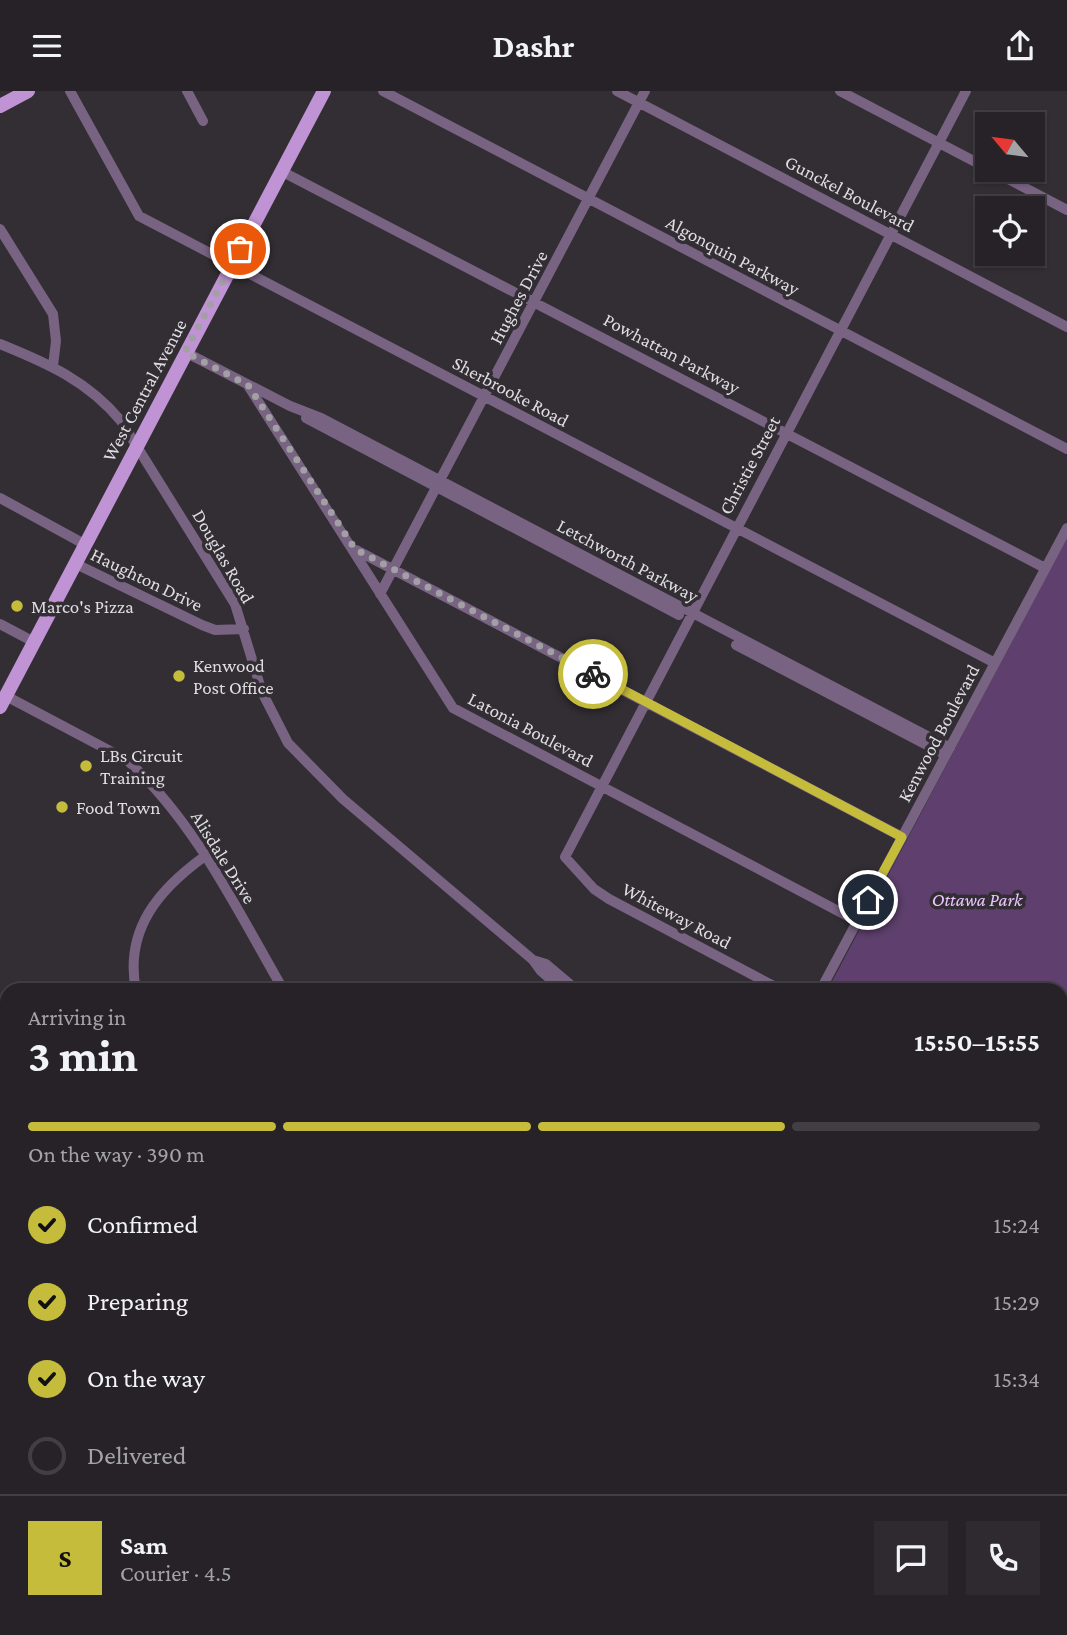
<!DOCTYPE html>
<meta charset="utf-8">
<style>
:root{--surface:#262227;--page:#2e2a2f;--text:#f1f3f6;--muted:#a4a4a7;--line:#423f44;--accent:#c6bc3c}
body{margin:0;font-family:"Crimson Pro",serif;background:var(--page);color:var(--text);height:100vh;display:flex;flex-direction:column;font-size:26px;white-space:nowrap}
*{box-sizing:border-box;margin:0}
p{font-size:23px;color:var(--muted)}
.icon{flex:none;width:38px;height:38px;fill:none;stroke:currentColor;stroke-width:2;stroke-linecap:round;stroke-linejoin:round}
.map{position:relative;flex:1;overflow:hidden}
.details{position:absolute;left:0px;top:892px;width:1068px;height:653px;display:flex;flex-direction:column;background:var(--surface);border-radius:21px 21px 0 0;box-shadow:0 2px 5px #0004,0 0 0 2px var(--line)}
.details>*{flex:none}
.needle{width:46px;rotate:299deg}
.fabs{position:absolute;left:975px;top:21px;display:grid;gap:14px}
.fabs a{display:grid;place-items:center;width:70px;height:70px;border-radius:0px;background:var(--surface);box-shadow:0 2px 5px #0004,0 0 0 2px var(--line);font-size:35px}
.pin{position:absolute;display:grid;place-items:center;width:60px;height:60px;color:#fff;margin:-30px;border:4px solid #fff;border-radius:50%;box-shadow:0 2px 7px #0007}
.courier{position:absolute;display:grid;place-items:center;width:70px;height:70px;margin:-35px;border:5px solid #c6bc3c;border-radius:50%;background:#fff;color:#222;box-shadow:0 2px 9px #0007}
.head em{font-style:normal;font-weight:700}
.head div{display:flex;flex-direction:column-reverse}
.head{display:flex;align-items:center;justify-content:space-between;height:119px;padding:0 28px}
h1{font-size:46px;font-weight:700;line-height:52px}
.bar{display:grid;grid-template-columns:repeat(4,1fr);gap:10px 7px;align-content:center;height:84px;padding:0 28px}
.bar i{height:9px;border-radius:5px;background:var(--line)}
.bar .selected{background:var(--accent)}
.bar p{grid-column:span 4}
.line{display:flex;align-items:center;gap:18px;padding:0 28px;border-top:2px solid var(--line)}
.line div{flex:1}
.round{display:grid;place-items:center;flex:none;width:74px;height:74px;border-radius:0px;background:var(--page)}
ol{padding:0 28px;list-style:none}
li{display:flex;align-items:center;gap:21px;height:77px}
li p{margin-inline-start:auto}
li .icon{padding:7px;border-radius:50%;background:var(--accent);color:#111;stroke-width:4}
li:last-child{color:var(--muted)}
li i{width:38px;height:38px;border:4px solid var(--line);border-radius:50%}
header{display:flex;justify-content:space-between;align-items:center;height:91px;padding:0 28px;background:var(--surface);font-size:32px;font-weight:700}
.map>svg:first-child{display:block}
.green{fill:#5e3f6d}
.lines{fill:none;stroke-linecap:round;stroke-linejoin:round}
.minor{stroke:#786382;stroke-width:10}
.major{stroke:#bf93d4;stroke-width:14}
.done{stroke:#a2a0a4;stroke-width:7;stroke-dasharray:0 12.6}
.route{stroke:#c6bc3c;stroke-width:9}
.poi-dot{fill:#c6bc3c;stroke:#322e34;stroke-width:2.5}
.labels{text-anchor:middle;stroke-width:7;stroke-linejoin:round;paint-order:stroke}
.street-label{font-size:19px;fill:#dfdde1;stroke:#322e34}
.poi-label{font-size:19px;fill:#dfdde1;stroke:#322e34;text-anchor:start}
.park-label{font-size:19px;font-style:italic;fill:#ebc4ff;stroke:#322e34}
</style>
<header><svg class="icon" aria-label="menu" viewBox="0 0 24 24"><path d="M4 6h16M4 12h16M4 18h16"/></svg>Dashr<svg class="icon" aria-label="share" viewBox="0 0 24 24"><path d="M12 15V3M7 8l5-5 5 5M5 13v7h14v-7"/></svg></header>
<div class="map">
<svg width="1067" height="1544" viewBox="0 0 1067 1544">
<rect width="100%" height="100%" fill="#322e34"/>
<path class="green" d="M 1067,446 L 1067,1162 L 1060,1159 L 1060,900 L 827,900 Z"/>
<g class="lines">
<path class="minor" d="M 70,0 L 139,125 L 995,572
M 187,0 L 203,30
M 383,0 L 1067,358
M 617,0 L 1067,236
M 840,0 L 987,77
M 991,79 L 1067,119
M 281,80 L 1045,477
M 0,138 L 53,223 L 56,250 L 53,275
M 0,253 C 47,272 88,290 121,330 L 235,513 L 262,601 L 288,652 L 343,708 L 533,869 L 541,880 L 564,900
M 185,261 L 290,315 L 321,327 L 950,657
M 249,296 L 453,617 L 857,830
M 306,327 L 679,524
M 0,407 L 86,454
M 356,459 L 902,746
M 76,473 L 202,534 L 215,539 L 244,538
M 380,503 L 645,0
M 0,533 L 34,551
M 736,554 L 946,664
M 6,605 L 127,669 C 196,732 237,819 284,900
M 533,869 L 546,873 L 578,900
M 136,900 C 124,839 158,799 205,765
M 783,900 L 609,808 L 594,798 L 565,766 L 966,0
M 820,900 L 1067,437
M 0,1021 L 7,1025
M 0,1137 L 7,1141
M 0,1187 L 7,1174
M 1060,1191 L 1067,1195
M 0,1254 L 7,1258
M 1060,1361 L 1067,1348
M 0,1387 L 7,1391
M 0,1521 L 7,1525
M 33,1538 L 44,1544
M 290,1538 L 301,1544
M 526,1538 L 537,1544
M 768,1538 L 779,1544
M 995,1538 L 1006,1544
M 111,1544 L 114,1538
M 408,1544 L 411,1538
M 419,1544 L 422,1538
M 686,1544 L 689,1538
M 965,1544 L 968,1538"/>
<path class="major" d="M 0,15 L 28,0
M 0,616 L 324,0"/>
</g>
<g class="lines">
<path class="done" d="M 240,158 L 185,261 L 248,294 L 355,458 L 593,583"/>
<path class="route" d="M 593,583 L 902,746 L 868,809"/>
</g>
<g class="poi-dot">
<circle cx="17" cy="515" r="7"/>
<circle cx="179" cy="585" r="7"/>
<circle cx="86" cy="675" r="7"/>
<circle cx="62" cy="716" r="7"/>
</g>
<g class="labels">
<g class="street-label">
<text transform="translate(850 102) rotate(28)" y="7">Gunckel Boulevard</text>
<text transform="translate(733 164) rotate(28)" y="7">Algonquin Parkway</text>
<text transform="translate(518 206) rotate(-62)" y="7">Hughes Drive</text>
<text transform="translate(672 262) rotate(28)" y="7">Powhattan Parkway</text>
<text transform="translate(144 299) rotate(-62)" y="7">West Central Avenue</text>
<text transform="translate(511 300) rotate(28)" y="7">Sherbrooke Road</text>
<text transform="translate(749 374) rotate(-62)" y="7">Christie Street</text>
<text transform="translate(224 465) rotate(60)" y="7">Douglas Road</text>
<text transform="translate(628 469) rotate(28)" y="7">Letchworth Parkway</text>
<text transform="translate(147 488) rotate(26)" y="7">Haughton Drive</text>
<text transform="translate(531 638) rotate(28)" y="7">Latonia Boulevard</text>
<text transform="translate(938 642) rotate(-62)" y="7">Kenwood Boulevard</text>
<text transform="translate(224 766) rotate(58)" y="7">Alisdale Drive</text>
<text transform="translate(677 824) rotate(28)" y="7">Whiteway Road</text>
</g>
<g class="poi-label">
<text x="31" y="522">Marco's Pizza</text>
<text x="193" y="581">Kenwood<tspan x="193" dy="22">Post Office</tspan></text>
<text x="100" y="671">LBs Circuit<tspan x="100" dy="22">Training</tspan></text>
<text x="76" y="723">Food Town</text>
</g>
<g class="park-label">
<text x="977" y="815">Ottawa Park</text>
</g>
</g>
</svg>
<div class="fabs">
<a><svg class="needle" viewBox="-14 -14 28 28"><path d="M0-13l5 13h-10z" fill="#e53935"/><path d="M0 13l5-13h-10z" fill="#a4a4a7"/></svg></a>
<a><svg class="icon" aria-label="locate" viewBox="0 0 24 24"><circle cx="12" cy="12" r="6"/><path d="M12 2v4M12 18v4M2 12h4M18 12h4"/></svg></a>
</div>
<div class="pin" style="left:240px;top:158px;background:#ea580c"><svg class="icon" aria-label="bag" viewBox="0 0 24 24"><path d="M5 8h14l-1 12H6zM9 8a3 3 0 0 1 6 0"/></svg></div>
<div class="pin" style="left:868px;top:809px;background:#1f2937"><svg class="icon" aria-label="home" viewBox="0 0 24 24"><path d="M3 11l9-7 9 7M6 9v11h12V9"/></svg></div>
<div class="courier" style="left:593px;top:583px"><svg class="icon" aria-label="bike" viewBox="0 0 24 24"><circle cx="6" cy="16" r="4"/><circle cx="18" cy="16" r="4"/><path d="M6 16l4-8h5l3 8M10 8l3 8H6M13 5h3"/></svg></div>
<section class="details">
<div class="head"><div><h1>3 min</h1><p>Arriving in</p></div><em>15:50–15:55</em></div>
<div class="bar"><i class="selected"></i><i class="selected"></i><i class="selected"></i><i></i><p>On the way · 390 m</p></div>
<ol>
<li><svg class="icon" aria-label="check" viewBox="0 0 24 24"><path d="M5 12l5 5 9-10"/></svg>Confirmed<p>15:24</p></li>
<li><svg class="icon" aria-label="check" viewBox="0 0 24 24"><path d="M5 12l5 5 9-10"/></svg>Preparing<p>15:29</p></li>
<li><svg class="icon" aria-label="check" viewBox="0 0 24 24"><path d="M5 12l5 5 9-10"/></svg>On the way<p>15:34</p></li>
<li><i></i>Delivered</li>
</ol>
<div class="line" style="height:126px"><b class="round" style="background:var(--accent);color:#111">S</b><div><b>Sam</b><p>Courier · 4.5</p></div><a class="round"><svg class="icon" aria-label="chat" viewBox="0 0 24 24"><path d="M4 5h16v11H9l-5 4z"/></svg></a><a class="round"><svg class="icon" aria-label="phone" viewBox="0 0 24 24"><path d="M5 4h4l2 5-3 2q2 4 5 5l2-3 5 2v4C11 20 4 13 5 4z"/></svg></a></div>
</section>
</div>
